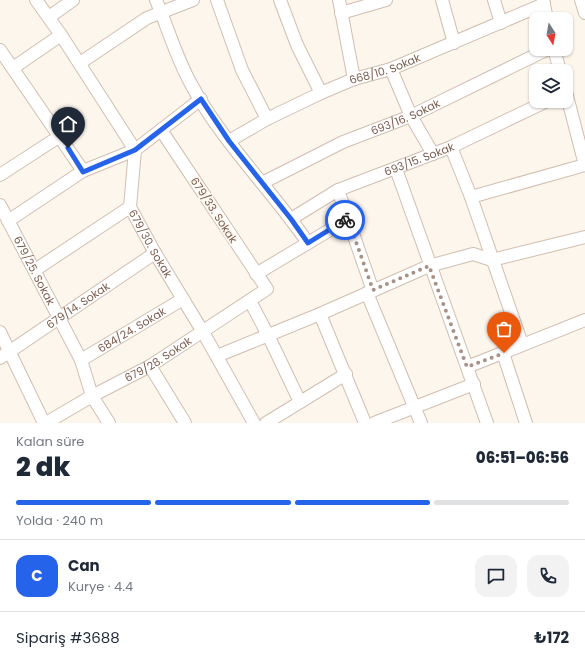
<!DOCTYPE html>
<html lang="tr">
<meta charset="utf-8">
<style>
:root{--surface:#fff;--page:#f2f2f3;--text:#1f2937;--muted:#747a83;--line:#e0e1e3;--accent:#2563eb}
body{margin:0;font-family:Poppins,sans-serif;background:var(--page);color:var(--text);height:100vh;display:flex;flex-direction:column;font-size:15px;white-space:nowrap}
*{box-sizing:border-box;margin:0}
p{font-size:13px;color:var(--muted)}
.icon{flex:none;width:22px;height:22px;fill:none;stroke:currentColor;stroke-width:2;stroke-linecap:round;stroke-linejoin:round}
.map{position:relative;height:423px;overflow:hidden}
.sheet{display:flex;flex-direction:column;background:var(--surface);flex:1}
.sheet>*{flex:none}
.needle{width:26px;rotate:169deg}
.fabs{position:absolute;left:529px;top:12px;display:grid;gap:8px}
.fabs a{display:grid;place-items:center;width:44px;height:44px;border-radius:8px;background:var(--surface);box-shadow:0 1px 3px #0004;font-size:20px}
.pin{position:absolute;display:grid;place-items:center;width:34px;height:34px;color:#fff;margin:-41px -17px;border-radius:50% 50% 50% 0;rotate:-45deg;box-shadow:0 0 4px #0007}
.pin .icon{rotate:45deg}
.courier{position:absolute;display:grid;place-items:center;width:40px;height:40px;margin:-20px;border:3px solid #2563eb;border-radius:50%;background:#fff;color:#222;box-shadow:0 1px 5px #0007}
.headline em{font-style:normal;font-weight:800}
.headline div{display:flex;flex-direction:column-reverse}
.headline{display:flex;align-items:center;justify-content:space-between;height:68px;padding:0 16px}
h1{font-size:26px;font-weight:800;line-height:30px}
.bar{display:grid;grid-template-columns:repeat(4,1fr);gap:6px 4px;align-content:center;height:48px;padding:0 16px}
.bar i{height:5px;border-radius:3px;background:var(--line)}
.bar .on{background:var(--accent)}
.bar p{grid-column:span 4}
.line{display:flex;align-items:center;gap:10px;padding:0 16px;border-top:1px solid var(--line)}
.line div{flex:1}
.round{display:grid;place-items:center;flex:none;width:42px;height:42px;border-radius:12px;background:var(--page)}
.map>svg:first-child{display:block}
.lines{fill:none;stroke-linecap:round;stroke-linejoin:round}
.minor-casing{stroke:#d1beb0;stroke-width:14}
.minor{stroke:#fff;stroke-width:12}
.done{stroke:#a89285;stroke-width:4;stroke-dasharray:0 7.2}
.route{stroke:#2563eb;stroke-width:5}
.labels{text-anchor:middle;stroke-width:3.5;stroke-linejoin:round;paint-order:stroke}
.street-label{font-size:11px;fill:#7a5c4d;stroke:#fffaf3}
</style>
<div class="map">
<svg width="585" height="423" viewBox="0 0 585 423">
<rect width="100%" height="100%" fill="#fdf6ec"/>
<g class="lines">
<g class="minor-casing">
<g id="minor">
<path id="s1" d="M 36,0 L 61,35 L 135,150 L 130,207 L 155,253 L 203,332 L 254,423"/>
<path d="M 156,0 C 168,28 176,57 191,84 C 222,142 271,189 308,243 L 256,274"/>
<path d="M 217,0 L 242,70 L 267,119"/>
<path d="M 280,0 L 297,45 L 321,93"/>
<path d="M 339,0 L 354,79"/>
<path d="M 442,0 L 454,43"/>
<path d="M 494,0 L 501,23"/>
<path d="M 543,0 L 547,19"/>
<path d="M 581,0 L 585,13"/>
<path d="M 341,13 L 386,0"/>
<path d="M 49,17 L 73,0"/>
<path d="M 554,49 L 560,71"/>
<path d="M 0,50 L 83,171"/>
<path d="M 80,63 L 147,18 L 193,0"/>
<path d="M 13,68 L 61,35"/>
<path d="M 391,69 L 411,116 L 433,154"/>
<path d="M 566,92 L 585,165"/>
<path id="s2" d="M 229,141 L 267,119 L 321,93 L 354,79 L 391,69 L 544,4"/>
<path d="M 451,147 L 471,197 L 522,344"/>
<path d="M 396,169 L 487,423"/>
<path d="M 0,175 L 60,136"/>
<path id="s3" d="M 262,183 L 343,142 L 411,116 L 548,49"/>
<path d="M 338,190 L 373,291"/>
<path d="M 471,197 L 585,165"/>
<path id="s4" d="M 0,205 L 81,360 L 92,396 L 109,423"/>
<path id="s5" d="M 291,219 L 338,190 L 451,147 L 547,101"/>
<path d="M 8,221 L 83,171 L 135,150 L 201,99"/>
<path d="M 308,243 L 348,219"/>
<path d="M 35,270 L 130,207"/>
<path d="M 367,293 L 421,423"/>
<path d="M 250,301 L 268,335 L 300,402"/>
<path d="M 320,314 L 365,423"/>
<path d="M 0,332 L 44,423"/>
<path d="M 503,353 L 526,423"/>
<path d="M 217,356 L 320,314 L 429,266 L 473,254 L 492,260 L 585,237"/>
<path id="s6" d="M 0,358 L 155,253"/>
<path id="s7" d="M 81,360 L 183,299"/>
<path d="M 150,366 L 185,423"/>
<path d="M 467,367 L 585,320"/>
<path id="s8" d="M 46,423 L 92,396 L 150,366 L 267,289 L 161,130"/>
<path d="M 266,423 L 346,374"/>
<path d="M 374,423 L 474,384"/>
</g>
</g>
<use href="#minor" class="minor"/>
</g>
<g class="lines">
<path class="done" d="M 345,220 L 348,219 L 373,290 L 429,266 L 467,367 L 504,353"/>
<path class="route" d="M 68,148 L 83,172 L 135,150 L 201,99 L 229,141 L 291,219 L 308,243 L 345,220"/>
</g>
<g class="labels">
<g class="street-label">
<text dy="4" stroke="none"><textPath href="#s2" startOffset="172">668/10. Sokak</textPath></text>
<text dy="4" stroke="none"><textPath href="#s3" startOffset="158">693/16. Sokak</textPath></text>
<text dy="4" stroke="none"><textPath href="#s5" startOffset="142">693/15. Sokak</textPath></text>
<text transform="translate(214 210) rotate(57)" y="4">679/33. Sokak</text>
<text dy="4" stroke="none"><textPath href="#s1" startOffset="279">679/30. Sokak</textPath></text>
<text dy="4" stroke="none"><textPath href="#s4" startOffset="74">679/25. Sokak</textPath></text>
<text dy="4" stroke="none"><textPath href="#s6" startOffset="94">679/14. Sokak</textPath></text>
<text dy="4" stroke="none"><textPath href="#s7" startOffset="59">684/24. Sokak</textPath></text>
<text dy="4" stroke="none"><textPath href="#s8" startOffset="129">679/28. Sokak</textPath></text>
</g>
</g>
</svg>
<div class="fabs">
<a><svg class="needle" viewBox="-14 -14 28 28"><path d="M0-13l5 13h-10z" fill="#e53935"/><path d="M0 13l5-13h-10z" fill="#747a83"/></svg></a>
<a><svg class="icon" aria-label="layers" viewBox="0 0 24 24"><path d="M12 4l9 5-9 5-9-5zM3 14l9 5 9-5"/></svg></a>
</div>
<div class="pin" style="left:504px;top:353px;background:#ea580c"><svg class="icon" aria-label="bag" viewBox="0 0 24 24"><path d="M5 8h14l-1 12H6zM9 8a3 3 0 0 1 6 0"/></svg></div>
<div class="pin" style="left:68px;top:148px;background:#1f2937"><svg class="icon" aria-label="home" viewBox="0 0 24 24"><path d="M3 11l9-7 9 7M6 9v11h12V9"/></svg></div>
<div class="courier" style="left:345px;top:220px"><svg class="icon" aria-label="bike" viewBox="0 0 24 24"><circle cx="6" cy="16" r="4"/><circle cx="18" cy="16" r="4"/><path d="M6 16l4-8h5l3 8M10 8l3 8H6M13 5h3"/></svg></div>
</div>
<section class="sheet">
<div class="headline"><div><h1>2 dk</h1><p>Kalan süre</p></div><em>06:51–06:56</em></div>
<div class="bar"><i class="on"></i><i class="on"></i><i class="on"></i><i></i><p>Yolda · 240 m</p></div>
<div class="line" style="height:72px"><b class="round" style="background:var(--accent);color:#fff">C</b><div><b>Can</b><p>Kurye · 4.4</p></div><a class="round"><svg class="icon" aria-label="chat" viewBox="0 0 24 24"><path d="M4 5h16v11H9l-5 4z"/></svg></a><a class="round"><svg class="icon" aria-label="phone" viewBox="0 0 24 24"><path d="M5 4h4l2 5-3 2q2 4 5 5l2-3 5 2v4C11 20 4 13 5 4z"/></svg></a></div>
<div class="line" style="height:52px"><div>Sipariş #3688</div><b>₺172</b></div>
</section>
